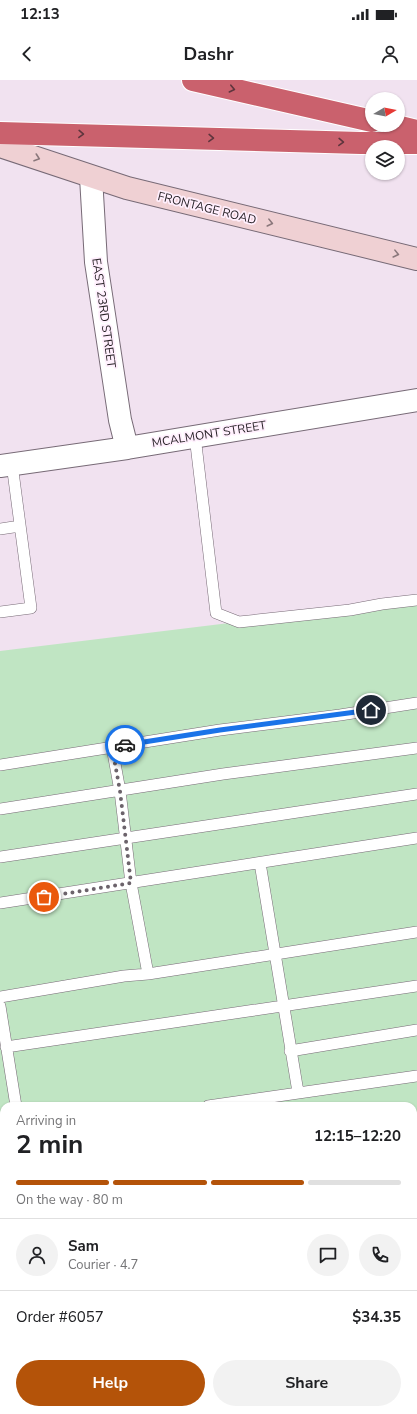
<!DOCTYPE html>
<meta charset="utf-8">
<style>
:root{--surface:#fff;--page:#f2f2f2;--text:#202124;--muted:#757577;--line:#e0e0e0;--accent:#b45309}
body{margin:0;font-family:"Nunito Sans",sans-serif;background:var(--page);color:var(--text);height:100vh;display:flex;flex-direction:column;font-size:15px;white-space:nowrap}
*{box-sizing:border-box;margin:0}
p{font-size:13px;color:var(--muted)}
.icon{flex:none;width:22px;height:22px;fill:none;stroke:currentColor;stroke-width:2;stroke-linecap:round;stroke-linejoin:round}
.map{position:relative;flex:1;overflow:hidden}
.side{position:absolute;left:0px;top:1022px;width:417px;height:312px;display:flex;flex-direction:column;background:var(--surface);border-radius:12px 12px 0 0;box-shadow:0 1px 3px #0004}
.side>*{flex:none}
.needle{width:26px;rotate:80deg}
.controls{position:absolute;left:365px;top:12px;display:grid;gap:8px}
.controls a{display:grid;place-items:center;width:40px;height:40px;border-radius:50%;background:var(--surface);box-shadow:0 1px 3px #0004;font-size:20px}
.pin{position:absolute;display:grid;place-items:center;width:34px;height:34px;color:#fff;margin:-17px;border:2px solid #fff;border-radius:50%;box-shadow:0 1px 4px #0007}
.courier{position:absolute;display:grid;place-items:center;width:40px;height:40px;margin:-20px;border:3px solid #1a73e8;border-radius:50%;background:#fff;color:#222;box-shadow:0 1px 5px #0007}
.head em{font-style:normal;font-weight:700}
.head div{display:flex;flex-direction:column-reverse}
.head{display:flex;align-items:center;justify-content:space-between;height:68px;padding:0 16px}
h1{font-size:26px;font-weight:700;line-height:30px}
.bar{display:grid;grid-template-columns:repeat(4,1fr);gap:6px 4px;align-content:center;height:48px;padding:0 16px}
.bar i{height:5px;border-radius:3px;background:var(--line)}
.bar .selected{background:var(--accent)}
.bar p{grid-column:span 4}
.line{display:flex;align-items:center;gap:10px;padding:0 16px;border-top:1px solid var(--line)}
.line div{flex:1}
.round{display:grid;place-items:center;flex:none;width:42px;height:42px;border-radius:21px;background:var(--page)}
.button{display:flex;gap:8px;margin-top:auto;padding:8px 16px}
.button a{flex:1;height:46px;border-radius:24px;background:var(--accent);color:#fff;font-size:16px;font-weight:700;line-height:46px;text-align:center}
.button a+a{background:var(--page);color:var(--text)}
.status{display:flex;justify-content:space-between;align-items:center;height:28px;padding:0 20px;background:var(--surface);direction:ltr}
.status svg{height:11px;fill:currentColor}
header{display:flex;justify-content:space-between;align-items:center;height:52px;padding:0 16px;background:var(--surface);font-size:18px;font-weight:700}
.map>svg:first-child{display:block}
.green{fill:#c0e5c3}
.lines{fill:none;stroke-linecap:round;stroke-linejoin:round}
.lane-casing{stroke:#776a76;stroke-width:12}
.street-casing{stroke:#776a76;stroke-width:24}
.secondary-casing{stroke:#776a76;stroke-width:24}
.highway-casing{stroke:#fff;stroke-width:24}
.lane{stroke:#fff;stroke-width:11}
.street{stroke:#fff;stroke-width:22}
.secondary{stroke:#efd0d3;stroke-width:22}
.highway{stroke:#ca616d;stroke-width:22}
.oneway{stroke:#5e353d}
.oneway2{stroke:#8a777b}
.done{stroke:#6c636b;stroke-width:4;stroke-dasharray:0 7.2}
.route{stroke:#1a73e8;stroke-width:5}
.labels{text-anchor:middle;stroke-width:3.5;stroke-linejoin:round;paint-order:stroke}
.street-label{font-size:12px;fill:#241e23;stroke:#ffeffd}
</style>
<div class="status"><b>12:13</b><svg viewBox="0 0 49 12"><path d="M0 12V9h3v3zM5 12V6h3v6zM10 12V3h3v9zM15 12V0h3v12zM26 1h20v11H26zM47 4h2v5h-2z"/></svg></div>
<header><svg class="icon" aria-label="back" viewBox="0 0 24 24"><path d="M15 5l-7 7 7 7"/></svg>Dashr<svg class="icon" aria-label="person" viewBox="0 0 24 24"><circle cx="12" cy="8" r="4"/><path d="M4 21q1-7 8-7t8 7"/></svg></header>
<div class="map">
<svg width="417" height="1334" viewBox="0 0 417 1334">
<rect width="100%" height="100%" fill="#f1e2f0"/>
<path class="green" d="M 417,520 L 417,1083 L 413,1084 L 413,1026 L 4,1026 L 4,1137 L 0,1137 L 0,571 Z
M 413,1136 L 417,1136 L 417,1334 L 0,1334 L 0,1263 L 4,1258 L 4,1330 L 413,1330 Z"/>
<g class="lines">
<g class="lane-casing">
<path id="lane" d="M 195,356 L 216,533 L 239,542 L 350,530 L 382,524 L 417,520
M 0,449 L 20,446
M 0,532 L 31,528 L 12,384
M 112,667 L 120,711 L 131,803 L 148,894
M 0,685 L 220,650 L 340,635 L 417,623
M 0,729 L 223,694 L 417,668
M 0,777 L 417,714
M 260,783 L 298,1012
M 0,823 L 417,758
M 0,917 L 124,896 L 148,894 L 417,852
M 0,926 L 16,1026
M 6,967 L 417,906
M 290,971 L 417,950
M 208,1026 L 417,996
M 413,1205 L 417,1205
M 413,1251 L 417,1250
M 0,1279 L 4,1275
M 413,1296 L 417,1295
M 110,1330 L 110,1334
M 178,1334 L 203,1330"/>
</g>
<g class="street-casing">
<path id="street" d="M 91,97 L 96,182 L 120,340 L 127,368
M 0,386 L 127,368 L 417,320"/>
</g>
<g class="secondary-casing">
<path id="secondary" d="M 0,66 L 127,108 L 417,179
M 413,1114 L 417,1113
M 0,1223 L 4,1219"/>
</g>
<g class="highway-casing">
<path id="highway" d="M 193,0 L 372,41
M 392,45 L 417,51
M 0,53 L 361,63 L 417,63"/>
</g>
<use href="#lane" class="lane"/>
<use href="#street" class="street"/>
<use href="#secondary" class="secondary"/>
<use href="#highway" class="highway"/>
</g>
<defs><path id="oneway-chevron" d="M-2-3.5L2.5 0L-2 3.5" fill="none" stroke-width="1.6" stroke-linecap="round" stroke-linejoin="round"/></defs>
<g class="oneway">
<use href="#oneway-chevron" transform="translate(232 9) rotate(13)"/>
<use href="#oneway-chevron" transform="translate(81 54) rotate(2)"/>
<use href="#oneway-chevron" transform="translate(211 58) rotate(2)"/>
<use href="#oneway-chevron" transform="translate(341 62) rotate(2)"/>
</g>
<g class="oneway2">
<use href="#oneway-chevron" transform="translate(37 78) rotate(19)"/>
<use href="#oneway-chevron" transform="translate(270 143) rotate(14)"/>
<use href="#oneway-chevron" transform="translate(396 174) rotate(14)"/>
</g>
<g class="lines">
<path class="done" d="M 44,817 L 131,803 L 120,711 L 112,667 L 125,665"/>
<path class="route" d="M 125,665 L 220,650 L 371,630"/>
</g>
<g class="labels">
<g class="street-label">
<text transform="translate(207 128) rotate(14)" y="4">FRONTAGE ROAD</text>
<text transform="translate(104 233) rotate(82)" y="4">EAST 23RD STREET</text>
<text transform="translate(209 354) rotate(-9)" y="4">MCALMONT STREET</text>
</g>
</g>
</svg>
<div class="controls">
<a><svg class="needle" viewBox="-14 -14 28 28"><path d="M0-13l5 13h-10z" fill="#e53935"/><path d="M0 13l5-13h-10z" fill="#757577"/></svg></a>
<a><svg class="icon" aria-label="layers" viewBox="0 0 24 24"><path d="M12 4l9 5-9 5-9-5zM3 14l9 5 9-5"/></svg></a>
</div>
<div class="pin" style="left:44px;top:817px;background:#ea580c"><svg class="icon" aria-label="bag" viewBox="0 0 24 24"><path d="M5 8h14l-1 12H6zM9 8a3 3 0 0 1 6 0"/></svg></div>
<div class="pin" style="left:371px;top:630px;background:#1f2937"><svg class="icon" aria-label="home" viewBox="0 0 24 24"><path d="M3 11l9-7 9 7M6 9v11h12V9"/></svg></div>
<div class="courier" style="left:125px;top:665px"><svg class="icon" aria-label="car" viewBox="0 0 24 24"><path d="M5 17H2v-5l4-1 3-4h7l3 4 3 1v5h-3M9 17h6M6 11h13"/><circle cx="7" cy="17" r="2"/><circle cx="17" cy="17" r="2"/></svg></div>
<section class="side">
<div class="head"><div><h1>2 min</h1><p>Arriving in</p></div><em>12:15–12:20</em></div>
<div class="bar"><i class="selected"></i><i class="selected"></i><i class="selected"></i><i></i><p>On the way · 80 m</p></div>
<div class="line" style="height:72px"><a class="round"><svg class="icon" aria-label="person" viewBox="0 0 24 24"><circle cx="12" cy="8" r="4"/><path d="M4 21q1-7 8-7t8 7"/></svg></a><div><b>Sam</b><p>Courier · 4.7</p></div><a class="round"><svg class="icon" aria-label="chat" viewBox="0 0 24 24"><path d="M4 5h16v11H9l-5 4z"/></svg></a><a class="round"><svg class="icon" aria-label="phone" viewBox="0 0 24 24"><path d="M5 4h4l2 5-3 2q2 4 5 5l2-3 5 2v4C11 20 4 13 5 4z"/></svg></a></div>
<div class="line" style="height:52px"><div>Order #6057</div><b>$34.35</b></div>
<div class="button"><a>Help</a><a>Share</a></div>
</section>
</div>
